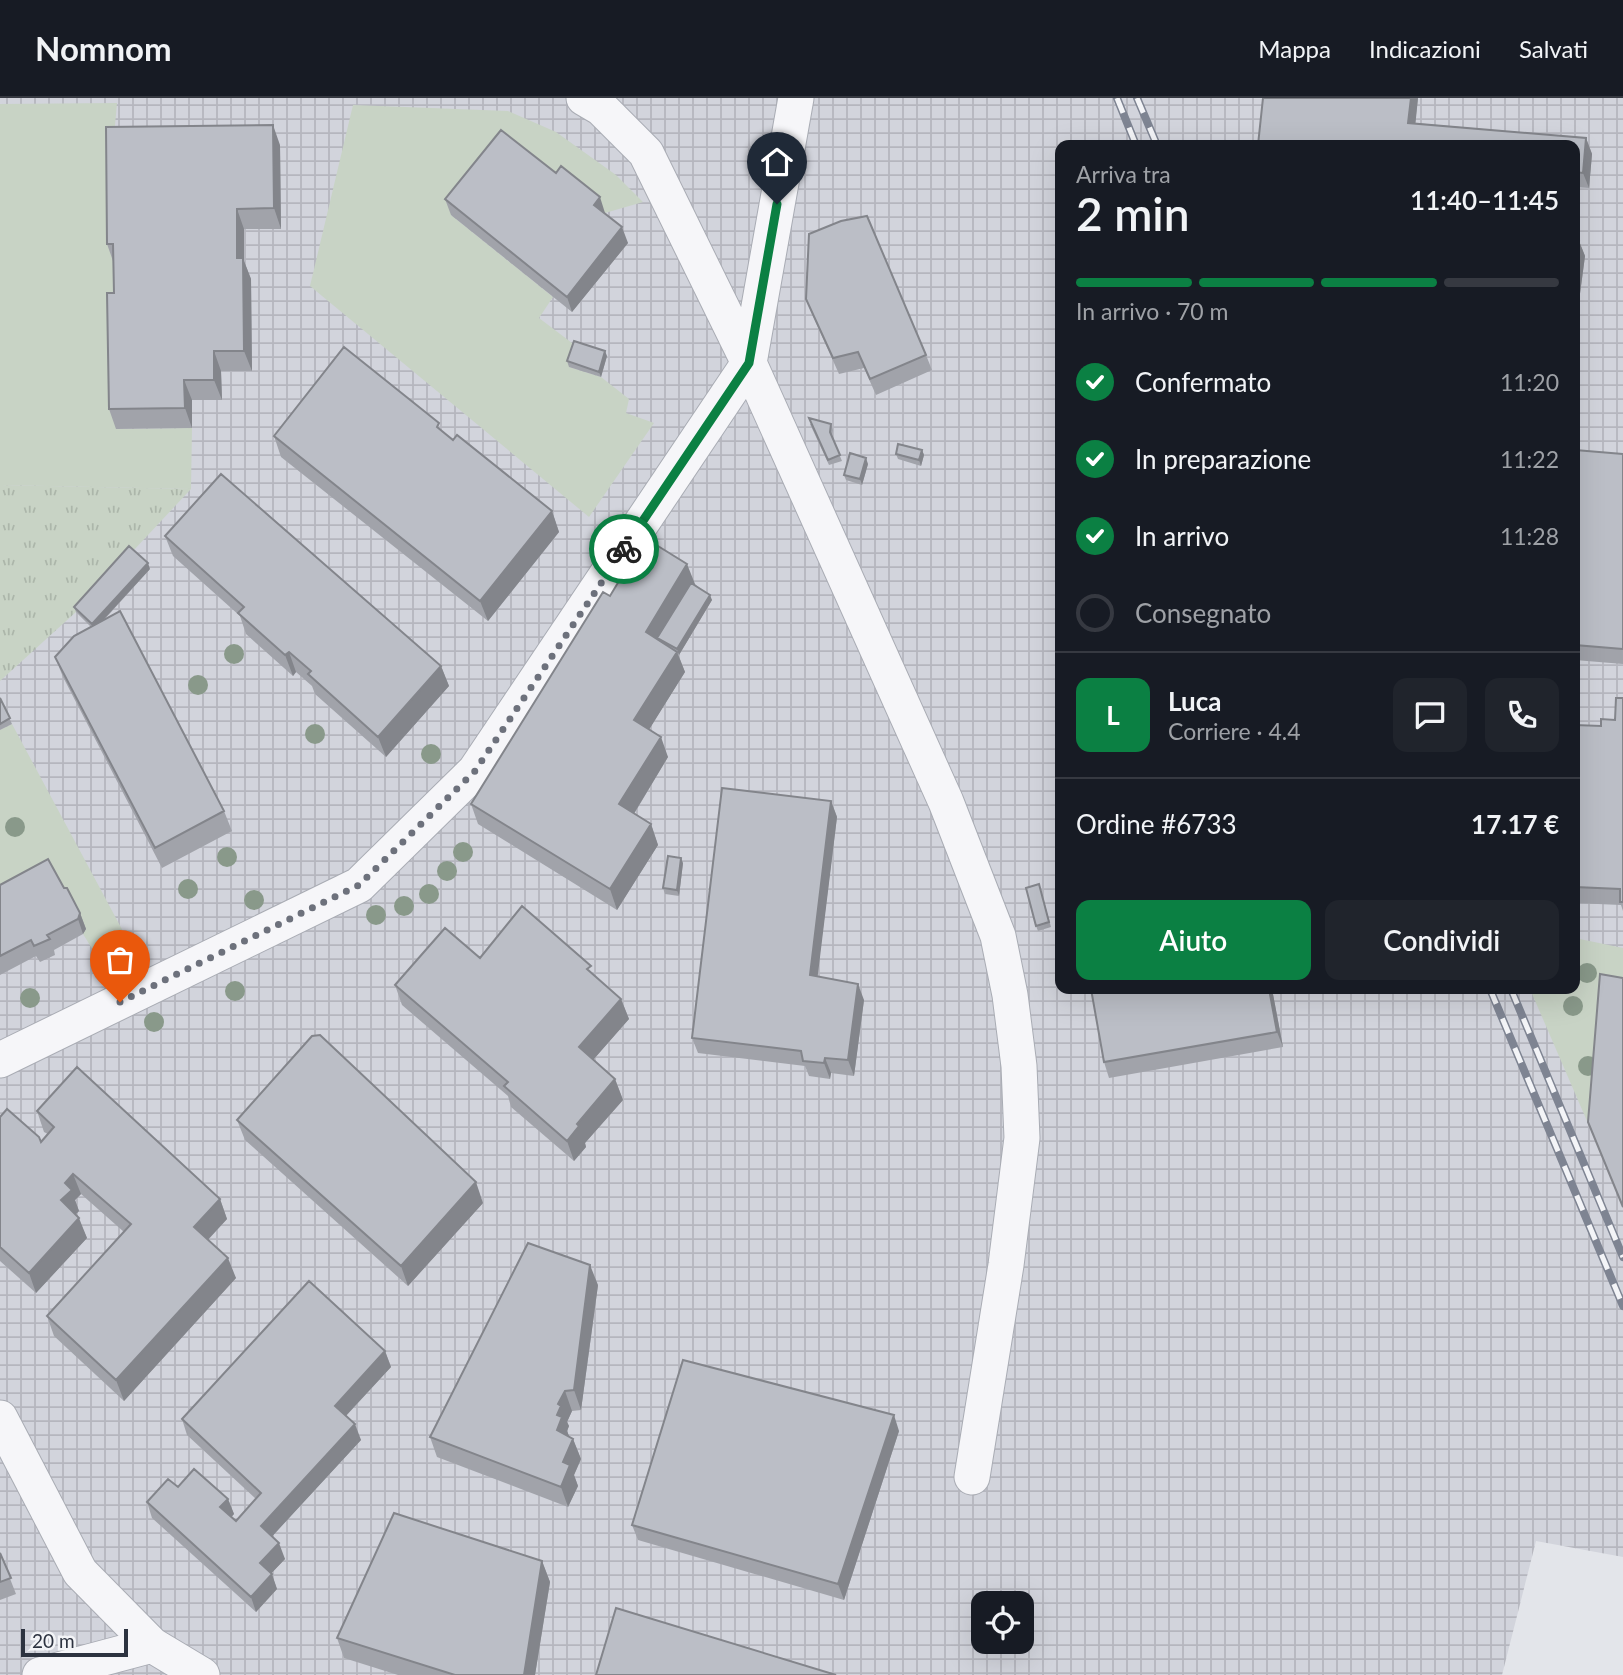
<!DOCTYPE html>
<html lang="it">
<meta charset="utf-8">
<style>
:root{--surface:#171b24;--page:#20242c;--text:#f1f3f6;--muted:#9ea1a6;--line:#363941;--accent:#0b8043}
body{margin:0;font-family:Lato,sans-serif;background:var(--page);color:var(--text);height:100vh;display:flex;flex-direction:column;font-size:26px;white-space:nowrap}
*{box-sizing:border-box;margin:0}
p{font-size:23px;color:var(--muted)}
.icon{flex:none;width:38px;height:38px;fill:none;stroke:currentColor;stroke-width:2;stroke-linecap:round;stroke-linejoin:round}
.map{position:relative;flex:1;overflow:hidden}
.panel{position:absolute;left:1055px;top:42px;width:525px;height:854px;display:flex;flex-direction:column;background:var(--surface);border-radius:14px;box-shadow:0 7px 28px #0002}
.panel>*{flex:none}
.controls{position:absolute;left:971px;top:1493px;display:grid;gap:14px}
.controls a{display:grid;place-items:center;width:63px;height:63px;border-radius:14px;background:var(--surface);box-shadow:0 7px 28px #0002;font-size:35px}
.scale{position:absolute;left:21px;bottom:18px;width:107px;box-sizing:border-box;padding-left:7px;border:4px solid #2d3340;border-top:0;font-size:19px;line-height:24px;white-space:nowrap;color:#2d3340;-webkit-text-stroke:5px #f3f4f7;paint-order:stroke}
.pin{position:absolute;display:grid;place-items:center;width:60px;height:60px;color:#fff;margin:-72px -30px;border-radius:50% 50% 50% 0;rotate:-45deg;box-shadow:0 0 7px #0007}
.pin .icon{rotate:45deg}
.courier{position:absolute;display:grid;place-items:center;width:70px;height:70px;margin:-35px;border:5px solid #0b8043;border-radius:50%;background:#fff;color:#222;box-shadow:0 2px 9px #0007}
.summary em{font-style:normal;font-weight:600}
.summary div{display:flex;flex-direction:column-reverse}
.summary{display:flex;align-items:center;justify-content:space-between;height:119px;padding:0 21px}
h1{font-size:46px;font-weight:600;line-height:52px}
.bar{display:grid;grid-template-columns:repeat(4,1fr);gap:10px 7px;align-content:center;height:84px;padding:0 21px}
.bar i{height:9px;border-radius:5px;background:var(--line)}
.bar .selected{background:var(--accent)}
.bar p{grid-column:span 4}
.line{display:flex;align-items:center;gap:18px;padding:0 21px;border-top:2px solid var(--line)}
.line div{flex:1}
.round{display:grid;place-items:center;flex:none;width:74px;height:74px;border-radius:14px;background:var(--page)}
ol{padding:0 21px;list-style:none}
li{display:flex;align-items:center;gap:21px;height:77px}
li p{margin-inline-start:auto}
li .icon{padding:7px;border-radius:50%;background:var(--accent);color:#fff;stroke-width:4}
li:last-child{color:var(--muted)}
li i{width:38px;height:38px;border:4px solid var(--line);border-radius:50%}
.cta{display:flex;gap:14px;margin-top:auto;padding:14px 21px}
.cta a{flex:1;height:80px;border-radius:14px;background:var(--accent);color:#fff;font-size:28px;font-weight:600;line-height:80px;text-align:center}
.cta a+a{background:var(--page);color:var(--text)}
header{display:flex;align-items:center;gap:42px;box-sizing:border-box;height:98px;padding:0 35px;background:var(--surface);border-bottom:2px solid var(--line)}
header strong{font-size:33px}
nav{display:flex;gap:38px;margin-inline-start:auto;font-size:24px}
.map>svg:first-child{display:block}
.industrial{fill:url(#industrial-grid);fill-rule:evenodd}
.grass{fill:url(#grass-tufts)}
.garden{fill:#c8d3c5}
.lines{fill:none;stroke-linecap:round;stroke-linejoin:round}
.street-casing{stroke:#a9acb4;stroke-width:37}
.street{stroke:#f6f6f9;stroke-width:35}
.rail-casing{stroke:#7e8492;stroke-width:8}
.rail{stroke:#f3f4f7;stroke-width:5;stroke-dasharray:16;stroke-linecap:butt}
.tree{fill:#89998a}
.wall{fill:#a1a3aa}
.shaded-wall{fill:#83858b}
.building{fill:#bbbec6;stroke:#83858b;stroke-width:2}
.done{stroke:#6d717c;stroke-width:7;stroke-dasharray:0 12.6}
.route{stroke:#0b8043;stroke-width:9}
</style>
<header>
<strong>Nomnom</strong>
<nav><a>Mappa</a><a>Indicazioni</a><a>Salvati</a></nav>
</header>
<div class="map">
<svg width="1623" height="1577" viewBox="0 0 1623 1577">
<defs>
<pattern id="industrial-grid" width="8" height="8" patternUnits="userSpaceOnUse" patternTransform="scale(1.75)"><rect width="8" height="8" fill="#d2d4dc"/><path d="M0 4h8M4 0v8" fill="none" stroke="#b5b6be"/></pattern>
<pattern id="grass-tufts" width="24" height="20" patternUnits="userSpaceOnUse" patternTransform="scale(1.75)"><rect width="24" height="20" fill="#c8d3c5"/><path d="M3 7l-1-3M5 7V3M7 7l1-3M15 17l-1-3M17 17v-4M19 17l1-3" fill="none" stroke="#acb6aa"/></pattern>
</defs>
<rect width="100%" height="100%" fill="#e3e5ea"/>
<path class="industrial" d="M 0,0 L 1623,0 L 1623,1459 L 1536,1443 L 1502,1577 L 0,1577 ZM 1060,47 L 1575,47 L 1575,891 L 1060,891 ZM 984,1505 L 1022,1505 L 1022,1544 L 984,1544 Z"/>
<path class="grass" d="M 0,387 L 191,391 L 76,514 L 0,583 Z"/>
<path class="garden" d="M 117,5 L 113,49 L 117,331 L 192,330 L 191,391 L 0,387 L 0,6 Z
M 353,7 L 508,13 L 556,34 L 616,77 L 643,104 L 605,115 L 451,117 L 553,199 L 539,220 L 576,248 L 569,269 L 601,279 L 629,301 L 626,315 L 654,325 L 589,419 L 310,188 Z
M 12,626 L 132,850 L 101,865 L 83,836 L 86,831 L 0,806 L 0,632 Z
M 1575,840 L 1623,850 L 1623,886 L 1602,882 L 1590,1030 L 1530,891 L 1575,891 Z"/>
<g class="lines">
<g class="street-casing">
<path id="street" d="M 796,0 L 749,265 L 946,704 L 998,838 L 1010,897 L 1019,968 L 1022,1040 L 1006,1167 L 972,1379
M 0,962 L 359,787 L 475,673 L 749,265 L 646,55 L 601,10 L 584,0
M 0,1320 L 80,1474 L 152,1547 L 202,1577
M 40,1577 L 152,1547"/>
</g>
<use href="#street" class="street"/>
<g class="rail-casing">
<path id="rail" d="M 1117,0 L 1136,47
M 1137,0 L 1157,47
M 1490,891 L 1623,1208
M 1511,891 L 1623,1159"/>
</g>
<use href="#rail" class="rail"/>
</g>
<g class="tree">
<circle cx="234" cy="556" r="10"/>
<circle cx="198" cy="587" r="10"/>
<circle cx="315" cy="636" r="10"/>
<circle cx="431" cy="656" r="10"/>
<circle cx="15" cy="729" r="10"/>
<circle cx="463" cy="754" r="10"/>
<circle cx="227" cy="759" r="10"/>
<circle cx="447" cy="773" r="10"/>
<circle cx="188" cy="791" r="10"/>
<circle cx="429" cy="796" r="10"/>
<circle cx="254" cy="802" r="10"/>
<circle cx="404" cy="808" r="10"/>
<circle cx="376" cy="817" r="10"/>
<circle cx="1587" cy="875" r="10"/>
<circle cx="235" cy="893" r="10"/>
<circle cx="30" cy="900" r="10"/>
<circle cx="1573" cy="908" r="10"/>
<circle cx="154" cy="924" r="10"/>
<circle cx="1588" cy="968" r="10"/>
</g>
<path class="wall" d="M 1418,0 L 1415,25 L 1586,40 L 1592,56 L 1589,90 L 1575,89 L 1575,47 L 1258,47 Z
M 280,47 L 281,131 L 244,131 L 244,163 L 251,181 L 252,273 L 221,273 L 222,302 L 192,302 L 192,330 L 116,331 L 109,311 L 114,195 L 113,163 L 107,146 Z
M 445,101 L 605,115 L 605,116 L 628,145 L 572,214 L 451,117 Z
M 1575,142 L 1579,143 L 1585,158 L 1579,203 L 1575,202 Z
M 806,201 L 926,257 L 932,272 L 876,297 L 864,270 L 839,276 L 812,216 Z
M 607,258 L 601,279 L 569,269 L 567,263 Z
M 810,326 L 831,326 L 833,332 L 832,339 L 842,363 L 829,367 Z
M 443,334 L 552,413 L 559,434 L 488,523 L 281,359 L 274,338 Z
M 922,352 L 924,357 L 921,368 L 898,361 L 896,356 Z
M 1575,352 L 1623,356 L 1623,566 L 1575,562 Z
M 868,366 L 862,387 L 846,382 L 844,377 Z
M 165,438 L 441,568 L 449,588 L 386,659 L 315,596 L 312,588 L 296,574 L 293,578 L 246,536 L 240,518 L 173,458 Z
M 150,471 L 103,523 L 224,713 L 232,733 L 162,770 L 63,579 L 55,559 L 91,529 L 76,514 L 74,509 Z
M 695,486 L 712,502 L 679,557 L 678,556 L 685,574 L 649,631 L 668,659 L 634,716 L 651,726 L 658,747 L 617,812 L 478,726 L 471,706 L 610,498 Z
M 0,600 L 12,626 L 0,632 Z
M 1623,600 L 1623,813 L 1621,807 L 1575,805 L 1575,627 L 1601,628 L 1615,622 Z
M 831,703 L 837,719 L 817,878 L 864,902 L 854,978 L 831,975 L 830,981 L 809,978 L 805,968 L 698,955 L 692,940 Z
M 683,765 L 679,798 L 665,796 L 663,790 Z
M 0,787 L 64,790 L 80,815 L 86,831 L 83,836 L 54,852 L 55,857 L 40,864 L 36,858 L 0,877 Z
M 1041,792 L 1051,829 L 1038,833 L 1036,828 Z
M 480,860 L 621,901 L 629,921 L 593,962 L 615,981 L 623,1002 L 585,1045 L 586,1049 L 574,1063 L 511,1009 L 508,998 L 402,907 L 395,887 Z
M 1272,891 L 1283,949 L 1109,980 L 1104,964 Z
M 37,1013 L 220,1101 L 227,1121 L 208,1142 L 236,1180 L 124,1303 L 54,1238 L 47,1218 L 124,1134 L 81,1096 L 75,1102 L 79,1113 L 76,1116 L 87,1140 L 36,1195 L 0,1163 L 0,1019 L 41,1044 L 48,1036 L 44,1034 Z
M 237,1022 L 483,1105 L 408,1188 L 245,1042 Z
M 598,1187 L 581,1312 L 572,1313 L 567,1324 L 569,1328 L 567,1333 L 569,1339 L 573,1341 L 581,1361 L 574,1377 L 578,1388 L 568,1409 L 437,1359 L 430,1339 Z
M 385,1253 L 391,1269 L 346,1318 L 361,1342 L 272,1438 L 285,1461 L 271,1475 L 277,1491 L 256,1514 L 152,1420 L 147,1404 L 178,1389 L 228,1401 L 234,1416 L 231,1419 L 236,1423 L 256,1401 L 187,1337 L 182,1321 Z
M 899,1333 L 844,1502 L 638,1442 L 632,1427 Z
M 0,1455 L 16,1496 L 0,1502 Z
M 542,1463 L 550,1484 L 535,1577 L 398,1577 L 344,1560 L 337,1540 Z"/>
<path class="shaded-wall" d="M 1411,0 L 1418,0 L 1414,40 L 1408,25 Z
M 273,27 L 280,47 L 281,131 L 274,110 Z
M 1586,40 L 1592,56 L 1589,90 L 1583,75 Z
M 600,99 L 605,115 L 600,122 L 594,107 Z
M 237,111 L 244,131 L 244,163 L 251,181 L 252,273 L 244,253 L 237,160 Z
M 622,129 L 628,145 L 572,214 L 567,199 Z
M 1579,143 L 1585,158 L 1579,203 L 1575,191 L 1575,176 Z
M 214,253 L 221,273 L 222,302 L 214,282 Z
M 605,253 L 607,258 L 601,279 L 599,274 Z
M 184,282 L 192,302 L 192,330 L 185,310 Z
M 922,352 L 924,357 L 921,368 L 919,362 Z
M 866,360 L 868,366 L 862,387 L 860,381 Z
M 552,413 L 559,434 L 488,523 L 480,503 Z
M 148,465 L 150,471 L 94,532 L 92,526 Z
M 687,466 L 695,486 L 661,542 L 657,540 L 659,544 L 646,534 Z
M 710,497 L 712,502 L 679,557 L 677,551 Z
M 289,554 L 296,574 L 293,578 L 285,557 Z
M 677,554 L 685,574 L 642,643 L 634,622 Z
M 441,568 L 449,588 L 386,659 L 378,639 Z
M 661,639 L 668,659 L 627,727 L 619,706 Z
M 831,703 L 837,719 L 816,892 L 810,877 Z
M 651,726 L 658,747 L 617,812 L 610,791 Z
M 681,760 L 683,765 L 679,798 L 677,792 Z
M 80,815 L 86,831 L 83,836 L 78,821 Z
M 858,886 L 864,902 L 854,978 L 848,962 Z
M 1269,891 L 1272,891 L 1283,949 L 1277,934 Z
M 621,901 L 629,921 L 586,970 L 579,949 Z
M 825,960 L 831,975 L 830,981 L 824,965 Z
M 615,981 L 623,1002 L 585,1045 L 586,1049 L 574,1063 L 567,1043 L 577,1026 Z
M 73,1076 L 81,1096 L 75,1102 L 79,1113 L 69,1123 L 61,1102 L 65,1085 Z
M 476,1084 L 483,1105 L 408,1188 L 401,1168 Z
M 220,1101 L 227,1121 L 201,1149 L 194,1129 Z
M 79,1120 L 87,1140 L 36,1195 L 29,1175 Z
M 228,1160 L 236,1180 L 124,1303 L 116,1282 Z
M 590,1167 L 598,1187 L 581,1312 L 574,1292 Z
M 385,1253 L 391,1269 L 341,1323 L 335,1308 Z
M 565,1293 L 572,1313 L 567,1324 L 569,1328 L 567,1333 L 570,1340 L 557,1332 L 558,1306 Z
M 894,1317 L 899,1333 L 844,1502 L 838,1486 Z
M 355,1326 L 361,1342 L 267,1444 L 261,1428 Z
M 573,1341 L 581,1361 L 574,1377 L 578,1388 L 568,1409 L 561,1389 L 563,1364 Z
M 228,1401 L 234,1416 L 226,1425 L 220,1409 Z
M 279,1445 L 285,1461 L 266,1481 L 260,1465 Z
M 542,1463 L 550,1484 L 535,1577 L 524,1577 Z
M 272,1476 L 277,1491 L 256,1514 L 251,1499 Z"/>
<path class="building" d="M 1263,0 L 1411,0 L 1408,25 L 1586,40 L 1583,75 L 1575,74 L 1575,47 L 1258,47 Z
M 273,27 L 274,110 L 237,111 L 237,160 L 243,160 L 244,253 L 214,253 L 214,282 L 184,282 L 185,310 L 109,311 L 107,195 L 114,195 L 113,146 L 107,146 L 106,29 Z
M 501,32 L 556,75 L 561,68 L 600,99 L 594,107 L 622,129 L 567,199 L 445,101 Z
M 867,118 L 926,257 L 870,281 L 858,254 L 833,260 L 806,201 L 809,136 L 841,123 Z
M 1575,142 L 1579,143 L 1575,176 Z
M 574,243 L 605,253 L 599,274 L 567,263 Z
M 344,249 L 439,325 L 437,329 L 453,342 L 457,337 L 552,413 L 480,503 L 274,338 Z
M 809,320 L 831,326 L 830,334 L 840,357 L 828,362 Z
M 898,346 L 922,352 L 919,362 L 896,356 Z
M 1575,352 L 1623,356 L 1623,551 L 1575,547 Z
M 850,355 L 866,360 L 860,381 L 844,377 Z
M 221,376 L 441,568 L 378,639 L 308,576 L 311,573 L 289,554 L 285,557 L 238,515 L 244,509 L 165,438 Z
M 645,440 L 687,466 L 646,534 L 677,554 L 634,622 L 661,639 L 619,706 L 651,726 L 610,791 L 471,706 L 603,494 L 610,498 Z
M 129,448 L 148,465 L 92,526 L 74,509 Z
M 691,485 L 710,497 L 677,551 L 657,540 Z
M 120,513 L 224,713 L 155,750 L 55,559 L 74,538 Z
M 0,600 L 10,620 L 0,626 Z
M 1616,600 L 1623,600 L 1623,804 L 1620,804 L 1620,791 L 1575,789 L 1575,627 L 1601,628 L 1601,621 L 1615,622 Z
M 722,690 L 831,703 L 810,877 L 858,886 L 848,962 L 825,960 L 824,965 L 803,963 L 801,953 L 692,940 Z
M 668,758 L 681,760 L 677,792 L 663,790 Z
M 48,761 L 64,790 L 67,790 L 80,815 L 78,821 L 47,837 L 50,841 L 34,848 L 31,842 L 0,858 L 0,787 Z
M 1039,786 L 1049,824 L 1036,828 L 1026,790 Z
M 522,808 L 591,868 L 587,871 L 621,901 L 579,949 L 615,981 L 577,1026 L 579,1028 L 567,1043 L 504,988 L 508,984 L 395,887 L 445,830 L 480,860 Z
M 1600,876 L 1623,880 L 1623,1109 L 1588,1024 Z
M 1091,891 L 1269,891 L 1277,934 L 1104,964 Z
M 320,937 L 476,1084 L 401,1168 L 237,1022 L 312,938 Z
M 77,969 L 220,1101 L 194,1129 L 228,1160 L 116,1282 L 47,1218 L 131,1126 L 73,1076 L 65,1085 L 72,1092 L 61,1102 L 79,1120 L 29,1175 L 0,1149 L 0,1019 L 7,1011 L 39,1039 L 41,1044 L 54,1029 L 37,1013 Z
M 528,1145 L 590,1167 L 574,1292 L 565,1293 L 558,1306 L 561,1308 L 557,1317 L 562,1319 L 557,1332 L 573,1341 L 563,1364 L 570,1367 L 561,1389 L 430,1339 Z
M 309,1183 L 385,1253 L 335,1308 L 355,1326 L 261,1428 L 279,1445 L 260,1465 L 272,1476 L 251,1499 L 147,1404 L 168,1381 L 178,1389 L 194,1371 L 228,1401 L 220,1409 L 236,1423 L 261,1395 L 182,1321 Z
M 683,1262 L 894,1317 L 838,1486 L 632,1427 Z
M 394,1415 L 542,1463 L 524,1577 L 455,1577 L 337,1540 Z
M 0,1455 L 11,1480 L 0,1484 Z
M 616,1510 L 836,1577 L 596,1577 Z"/>
<g class="lines">
<path class="done" d="M 120,904 L 359,787 L 475,673 L 624,451"/>
<path class="route" d="M 624,451 L 749,265 L 777,106"/>
</g>
</svg>
<div class="controls">
<a><svg class="icon" aria-label="locate" viewBox="0 0 24 24"><circle cx="12" cy="12" r="6"/><path d="M12 2v4M12 18v4M2 12h4M18 12h4"/></svg></a>
</div>
<div class="scale">20 m</div>
<div class="pin" style="left:120px;top:904px;background:#ea580c"><svg class="icon" aria-label="bag" viewBox="0 0 24 24"><path d="M5 8h14l-1 12H6zM9 8a3 3 0 0 1 6 0"/></svg></div>
<div class="pin" style="left:777px;top:106px;background:#1f2937"><svg class="icon" aria-label="home" viewBox="0 0 24 24"><path d="M3 11l9-7 9 7M6 9v11h12V9"/></svg></div>
<div class="courier" style="left:624px;top:451px"><svg class="icon" aria-label="bike" viewBox="0 0 24 24"><circle cx="6" cy="16" r="4"/><circle cx="18" cy="16" r="4"/><path d="M6 16l4-8h5l3 8M10 8l3 8H6M13 5h3"/></svg></div>
<section class="panel">
<div class="summary"><div><h1>2 min</h1><p>Arriva tra</p></div><em>11:40–11:45</em></div>
<div class="bar"><i class="selected"></i><i class="selected"></i><i class="selected"></i><i></i><p>In arrivo · 70 m</p></div>
<ol>
<li><svg class="icon" aria-label="check" viewBox="0 0 24 24"><path d="M5 12l5 5 9-10"/></svg>Confermato<p>11:20</p></li>
<li><svg class="icon" aria-label="check" viewBox="0 0 24 24"><path d="M5 12l5 5 9-10"/></svg>In preparazione<p>11:22</p></li>
<li><svg class="icon" aria-label="check" viewBox="0 0 24 24"><path d="M5 12l5 5 9-10"/></svg>In arrivo<p>11:28</p></li>
<li><i></i>Consegnato</li>
</ol>
<div class="line" style="height:126px"><b class="round" style="background:var(--accent);color:#fff">L</b><div><b>Luca</b><p>Corriere · 4.4</p></div><a class="round"><svg class="icon" aria-label="chat" viewBox="0 0 24 24"><path d="M4 5h16v11H9l-5 4z"/></svg></a><a class="round"><svg class="icon" aria-label="phone" viewBox="0 0 24 24"><path d="M5 4h4l2 5-3 2q2 4 5 5l2-3 5 2v4C11 20 4 13 5 4z"/></svg></a></div>
<div class="line" style="height:91px"><div>Ordine #6733</div><b>17.17 €</b></div>
<div class="cta"><a>Aiuto</a><a>Condividi</a></div>
</section>
</div>
